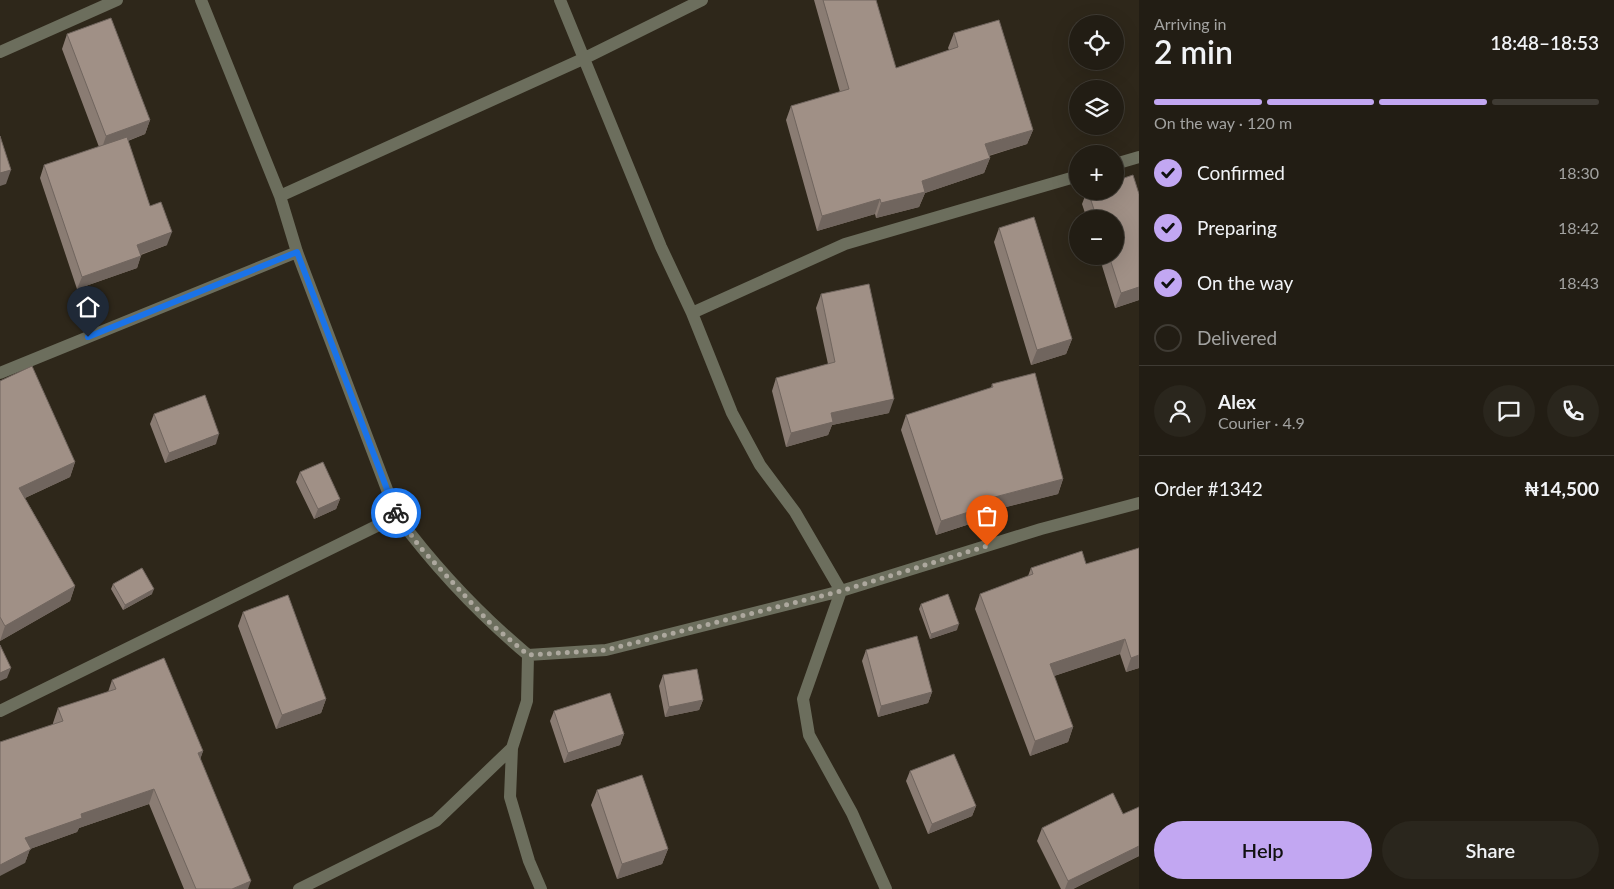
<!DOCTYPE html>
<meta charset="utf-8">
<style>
:root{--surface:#221d14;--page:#2a261d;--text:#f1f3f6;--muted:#a2a2a0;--line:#3f3b34;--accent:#c2a7f2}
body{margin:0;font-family:Lato,sans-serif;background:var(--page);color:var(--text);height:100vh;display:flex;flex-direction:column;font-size:19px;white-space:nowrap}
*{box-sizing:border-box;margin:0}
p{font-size:16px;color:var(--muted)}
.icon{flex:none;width:28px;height:28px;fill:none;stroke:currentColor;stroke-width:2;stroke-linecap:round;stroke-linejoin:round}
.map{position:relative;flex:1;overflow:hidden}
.side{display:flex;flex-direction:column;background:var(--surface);width:475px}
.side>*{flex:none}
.tools{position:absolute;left:1069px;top:15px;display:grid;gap:10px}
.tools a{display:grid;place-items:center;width:55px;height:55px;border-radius:50%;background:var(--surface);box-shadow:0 5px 20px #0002,0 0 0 1px var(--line);font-size:25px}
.pin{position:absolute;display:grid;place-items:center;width:42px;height:42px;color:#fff;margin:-51px -21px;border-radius:50% 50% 50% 0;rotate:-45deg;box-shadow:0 0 5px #0007}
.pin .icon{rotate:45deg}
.courier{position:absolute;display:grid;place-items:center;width:50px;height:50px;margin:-25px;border:4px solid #1a73e8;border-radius:50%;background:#fff;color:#222;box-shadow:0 1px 6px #0007}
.head em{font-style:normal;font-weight:600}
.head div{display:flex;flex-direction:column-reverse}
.head{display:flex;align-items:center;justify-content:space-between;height:85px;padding:0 15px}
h1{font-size:32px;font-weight:600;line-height:38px}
.bar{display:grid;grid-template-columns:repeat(4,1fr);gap:8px 5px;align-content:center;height:60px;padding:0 15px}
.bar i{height:6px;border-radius:4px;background:var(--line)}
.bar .selected{background:var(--accent)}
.bar p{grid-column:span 4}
.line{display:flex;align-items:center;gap:12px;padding:0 15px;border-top:1px solid var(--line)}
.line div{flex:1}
.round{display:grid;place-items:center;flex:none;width:52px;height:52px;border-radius:26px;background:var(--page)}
ol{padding:0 15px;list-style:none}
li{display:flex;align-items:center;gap:15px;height:55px}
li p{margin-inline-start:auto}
li .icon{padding:5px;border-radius:50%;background:var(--accent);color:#111;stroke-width:4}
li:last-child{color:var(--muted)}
li i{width:28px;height:28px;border:2px solid var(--line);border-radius:50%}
.cta{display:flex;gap:10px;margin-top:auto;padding:10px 15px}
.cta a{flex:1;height:58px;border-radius:30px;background:var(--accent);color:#111;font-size:20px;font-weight:600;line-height:58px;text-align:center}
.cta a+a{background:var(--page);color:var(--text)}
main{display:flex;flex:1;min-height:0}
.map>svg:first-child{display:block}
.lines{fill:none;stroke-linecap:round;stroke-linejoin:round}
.minor{stroke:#6c6e5d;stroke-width:12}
.wall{fill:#8a7c73}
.shaded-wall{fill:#70655e}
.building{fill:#a09086;stroke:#70655e}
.done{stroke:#ada89e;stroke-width:5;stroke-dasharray:0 9}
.route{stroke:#1a73e8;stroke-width:6}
</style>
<main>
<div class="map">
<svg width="1139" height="889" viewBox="0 0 1139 889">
<rect width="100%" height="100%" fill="#2e271a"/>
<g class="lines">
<path class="minor" d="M 201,0 L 280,196 L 297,252 L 397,516 C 435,567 479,614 528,655
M 560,0 L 661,247 L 692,313
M 0,52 L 117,0
M 1115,164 L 1139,157
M 280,196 L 585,58 L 702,0
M 0,373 L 297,252
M 0,711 L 397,516
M 299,889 L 436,821 L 512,748
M 541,889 L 529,861 L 510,797 L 512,748 L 527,701 L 528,655 L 606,650 L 841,591 L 1041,529 L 1139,503
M 886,889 L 852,813 L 809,735 L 803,699 L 841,591 L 795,512 L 760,465 L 732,413 L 692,313 L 845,244 L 1078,176"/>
</g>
<path class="wall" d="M 814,0 L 876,0 L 896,68 L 949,50 L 948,48 L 954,33 L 1033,130 L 1027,144 L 989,156 L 990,158 L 984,173 L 925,193 L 919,207 L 876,218 L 875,214 L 817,231 L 786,120 L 791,106 L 840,92 Z
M 67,34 L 150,120 L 145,134 L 128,141 L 150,206 L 167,245 L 141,255 L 137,268 L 77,289 L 40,178 L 44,165 L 99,147 L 62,49 Z
M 1087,191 L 1115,191 L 1139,300 L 1115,308 L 1099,256 L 1115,256 L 1115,219 L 1087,219 L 1082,204 Z
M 999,228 L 1072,339 L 1066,354 L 1031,365 L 994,242 Z
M 821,294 L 889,413 L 832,425 L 828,435 L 786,447 L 772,391 L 776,378 L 828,364 L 816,308 Z
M 0,381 L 75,462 L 70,477 L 25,498 L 75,586 L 70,601 L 0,641 Z
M 992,384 L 1063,479 L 1058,494 L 990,511 L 988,518 L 936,535 L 901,430 L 906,415 L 991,388 Z
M 154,414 L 216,444 L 165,463 L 150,424 Z
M 300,472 L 340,499 L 336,509 L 314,519 L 296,482 Z
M 1139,548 L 1139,668 L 1126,672 L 1120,654 L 1054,676 L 1073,727 L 1068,742 L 1030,756 L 975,609 L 980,594 L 1028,576 L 1031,568 L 1086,564 Z
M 113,584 L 152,594 L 123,610 L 111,589 Z
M 921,604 L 957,630 L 930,639 L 919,609 Z
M 243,612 L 326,699 L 321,713 L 276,729 L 238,626 Z
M 866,650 L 932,692 L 928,703 L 878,717 L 862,661 Z
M 663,675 L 703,700 L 699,710 L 665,717 L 659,686 Z
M 112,680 L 203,751 L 200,759 L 248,889 L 184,889 L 149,804 L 79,828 L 77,832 L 30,849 L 25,863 L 53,723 L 58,708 L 108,692 Z
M 554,711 L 624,734 L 620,745 L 564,763 L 550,721 Z
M 910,771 L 976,806 L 972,816 L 928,834 L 906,781 Z
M 597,790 L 668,849 L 662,864 L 617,879 L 591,805 Z
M 1123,814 L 1139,856 L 1073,889 L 1061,889 L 1037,841 L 1042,828 Z"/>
<path class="shaded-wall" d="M 150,120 L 145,134 L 101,151 L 106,136 Z
M 1033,130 L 1027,144 L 980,158 L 985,144 Z
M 990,158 L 984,173 L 925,193 L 919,207 L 876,218 L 881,203 L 922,181 Z
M 11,170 L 6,184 L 0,186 L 0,173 Z
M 880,199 L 875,214 L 817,231 L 822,216 Z
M 172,232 L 167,245 L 133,257 L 137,245 Z
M 141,256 L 137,268 L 77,289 L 82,277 Z
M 1139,287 L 1139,300 L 1115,308 L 1121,293 Z
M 1072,339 L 1066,354 L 1031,365 L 1037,350 Z
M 894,399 L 889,413 L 832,425 L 828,435 L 786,447 L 791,433 L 831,413 Z
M 219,434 L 216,444 L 165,463 L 169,453 Z
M 75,462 L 70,477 L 14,503 L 19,488 Z
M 1063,479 L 1058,494 L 990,511 L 988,518 L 936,535 L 941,521 L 991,498 Z
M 340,499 L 336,509 L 314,519 L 318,509 Z
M 75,586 L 70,601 L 0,641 L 5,626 Z
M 154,589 L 152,594 L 123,610 L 125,605 Z
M 959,624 L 957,630 L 930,639 L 931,634 Z
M 1125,639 L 1120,654 L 1045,679 L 1050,664 Z
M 1139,655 L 1139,668 L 1126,672 L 1131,658 Z
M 11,668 L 7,678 L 0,681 L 0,673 Z
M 932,692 L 928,703 L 878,717 L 881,706 Z
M 326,699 L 321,713 L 276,729 L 282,715 Z
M 703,700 L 699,710 L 665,717 L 669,707 Z
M 1073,727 L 1068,742 L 1030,756 L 1035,741 Z
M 624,734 L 620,745 L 564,763 L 568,753 Z
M 203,751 L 198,766 L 198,753 Z
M 154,789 L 149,804 L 79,828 L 77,832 L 30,849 L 25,863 L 0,876 L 0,865 L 25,838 L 81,814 Z
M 976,806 L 972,816 L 928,834 L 932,824 Z
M 1139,846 L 1139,856 L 1073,889 L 1065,889 L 1068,881 Z
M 668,849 L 662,864 L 617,879 L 622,864 Z
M 251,881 L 248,889 L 232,889 Z"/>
<path class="building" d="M 823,0 L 876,0 L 896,68 L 958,47 L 954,33 L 999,20 L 1033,130 L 985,144 L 990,158 L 922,181 L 925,192 L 881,203 L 880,199 L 822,216 L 791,106 L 849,89 Z
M 111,18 L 150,120 L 106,136 L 67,34 Z
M 0,136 L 11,170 L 0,173 Z
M 127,137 L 150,206 L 161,202 L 172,232 L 137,245 L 141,256 L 82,277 L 44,165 Z
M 1133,175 L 1139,194 L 1139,287 L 1121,293 L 1109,256 L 1115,256 L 1115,219 L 1097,219 L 1088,191 L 1115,191 L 1115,181 Z
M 1034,217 L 1072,339 L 1037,350 L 999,228 Z
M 869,284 L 894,399 L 831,413 L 833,422 L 791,433 L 776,378 L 835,362 L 821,294 Z
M 32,366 L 75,462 L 19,488 L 75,586 L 5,626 L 0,617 L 0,381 Z
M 1035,373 L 1063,479 L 991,498 L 993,504 L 941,521 L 906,415 L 993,387 L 992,384 Z
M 205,395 L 219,434 L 169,453 L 154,414 Z
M 323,462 L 340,499 L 318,509 L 300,472 Z
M 1139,548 L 1139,655 L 1131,658 L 1125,639 L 1050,664 L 1073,727 L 1035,741 L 980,594 L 1033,574 L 1031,568 L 1082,551 L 1086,564 Z
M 142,568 L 154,589 L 125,605 L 113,584 Z
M 948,594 L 959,624 L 931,634 L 921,604 Z
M 288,595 L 326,699 L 282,715 L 243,612 Z
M 917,636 L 932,692 L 881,706 L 866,650 Z
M 0,645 L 11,668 L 0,673 Z
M 164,658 L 203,751 L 198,753 L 251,881 L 232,889 L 196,889 L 154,789 L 81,814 L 82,818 L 25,838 L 31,849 L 0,865 L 0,742 L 63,721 L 58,708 L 116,689 L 112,680 Z
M 697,669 L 703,700 L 669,707 L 663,675 Z
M 610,693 L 624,734 L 568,753 L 554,711 Z
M 954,754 L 976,806 L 932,824 L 910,771 Z
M 642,775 L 668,849 L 622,864 L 597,790 Z
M 1113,793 L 1123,814 L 1139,807 L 1139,846 L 1068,881 L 1042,828 Z"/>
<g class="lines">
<path class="done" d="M 396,513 L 419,546 L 490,623 L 528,655 L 606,650 L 841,591 L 987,546"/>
<path class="route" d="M 88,337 L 297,252 L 396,513"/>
</g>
</svg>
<div class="tools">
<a><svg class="icon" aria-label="locate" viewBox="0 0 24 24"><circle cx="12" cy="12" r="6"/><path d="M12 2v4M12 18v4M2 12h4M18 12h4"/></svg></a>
<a><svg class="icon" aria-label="layers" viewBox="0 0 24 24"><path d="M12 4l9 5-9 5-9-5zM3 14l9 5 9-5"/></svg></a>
<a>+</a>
<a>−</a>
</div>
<div class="pin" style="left:987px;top:546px;background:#ea580c"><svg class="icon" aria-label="bag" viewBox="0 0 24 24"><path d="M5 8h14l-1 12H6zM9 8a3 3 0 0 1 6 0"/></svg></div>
<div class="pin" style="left:88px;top:337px;background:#1f2937"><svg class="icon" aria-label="home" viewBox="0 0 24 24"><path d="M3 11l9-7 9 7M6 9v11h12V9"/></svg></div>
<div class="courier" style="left:396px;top:513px"><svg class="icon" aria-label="bike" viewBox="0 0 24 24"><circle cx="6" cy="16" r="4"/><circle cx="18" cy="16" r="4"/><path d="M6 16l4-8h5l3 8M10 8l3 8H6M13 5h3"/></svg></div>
</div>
<section class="side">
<div class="head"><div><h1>2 min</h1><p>Arriving in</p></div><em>18:48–18:53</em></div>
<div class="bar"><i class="selected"></i><i class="selected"></i><i class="selected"></i><i></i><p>On the way · 120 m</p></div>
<ol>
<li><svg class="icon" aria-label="check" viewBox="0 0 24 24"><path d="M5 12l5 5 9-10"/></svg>Confirmed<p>18:30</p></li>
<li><svg class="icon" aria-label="check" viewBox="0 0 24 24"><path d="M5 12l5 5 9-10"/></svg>Preparing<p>18:42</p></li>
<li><svg class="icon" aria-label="check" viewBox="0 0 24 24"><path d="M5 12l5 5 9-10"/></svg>On the way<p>18:43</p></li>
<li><i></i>Delivered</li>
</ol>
<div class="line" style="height:90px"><a class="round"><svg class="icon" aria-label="person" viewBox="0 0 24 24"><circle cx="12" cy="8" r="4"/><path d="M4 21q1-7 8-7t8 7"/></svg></a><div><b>Alex</b><p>Courier · 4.9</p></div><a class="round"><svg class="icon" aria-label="chat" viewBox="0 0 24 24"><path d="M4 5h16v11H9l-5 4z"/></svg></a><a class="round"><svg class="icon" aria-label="phone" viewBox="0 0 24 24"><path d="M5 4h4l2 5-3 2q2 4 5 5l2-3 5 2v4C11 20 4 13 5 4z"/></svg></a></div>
<div class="line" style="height:65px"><div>Order #1342</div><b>₦14,500</b></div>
<div class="cta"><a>Help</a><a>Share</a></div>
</section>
</main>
